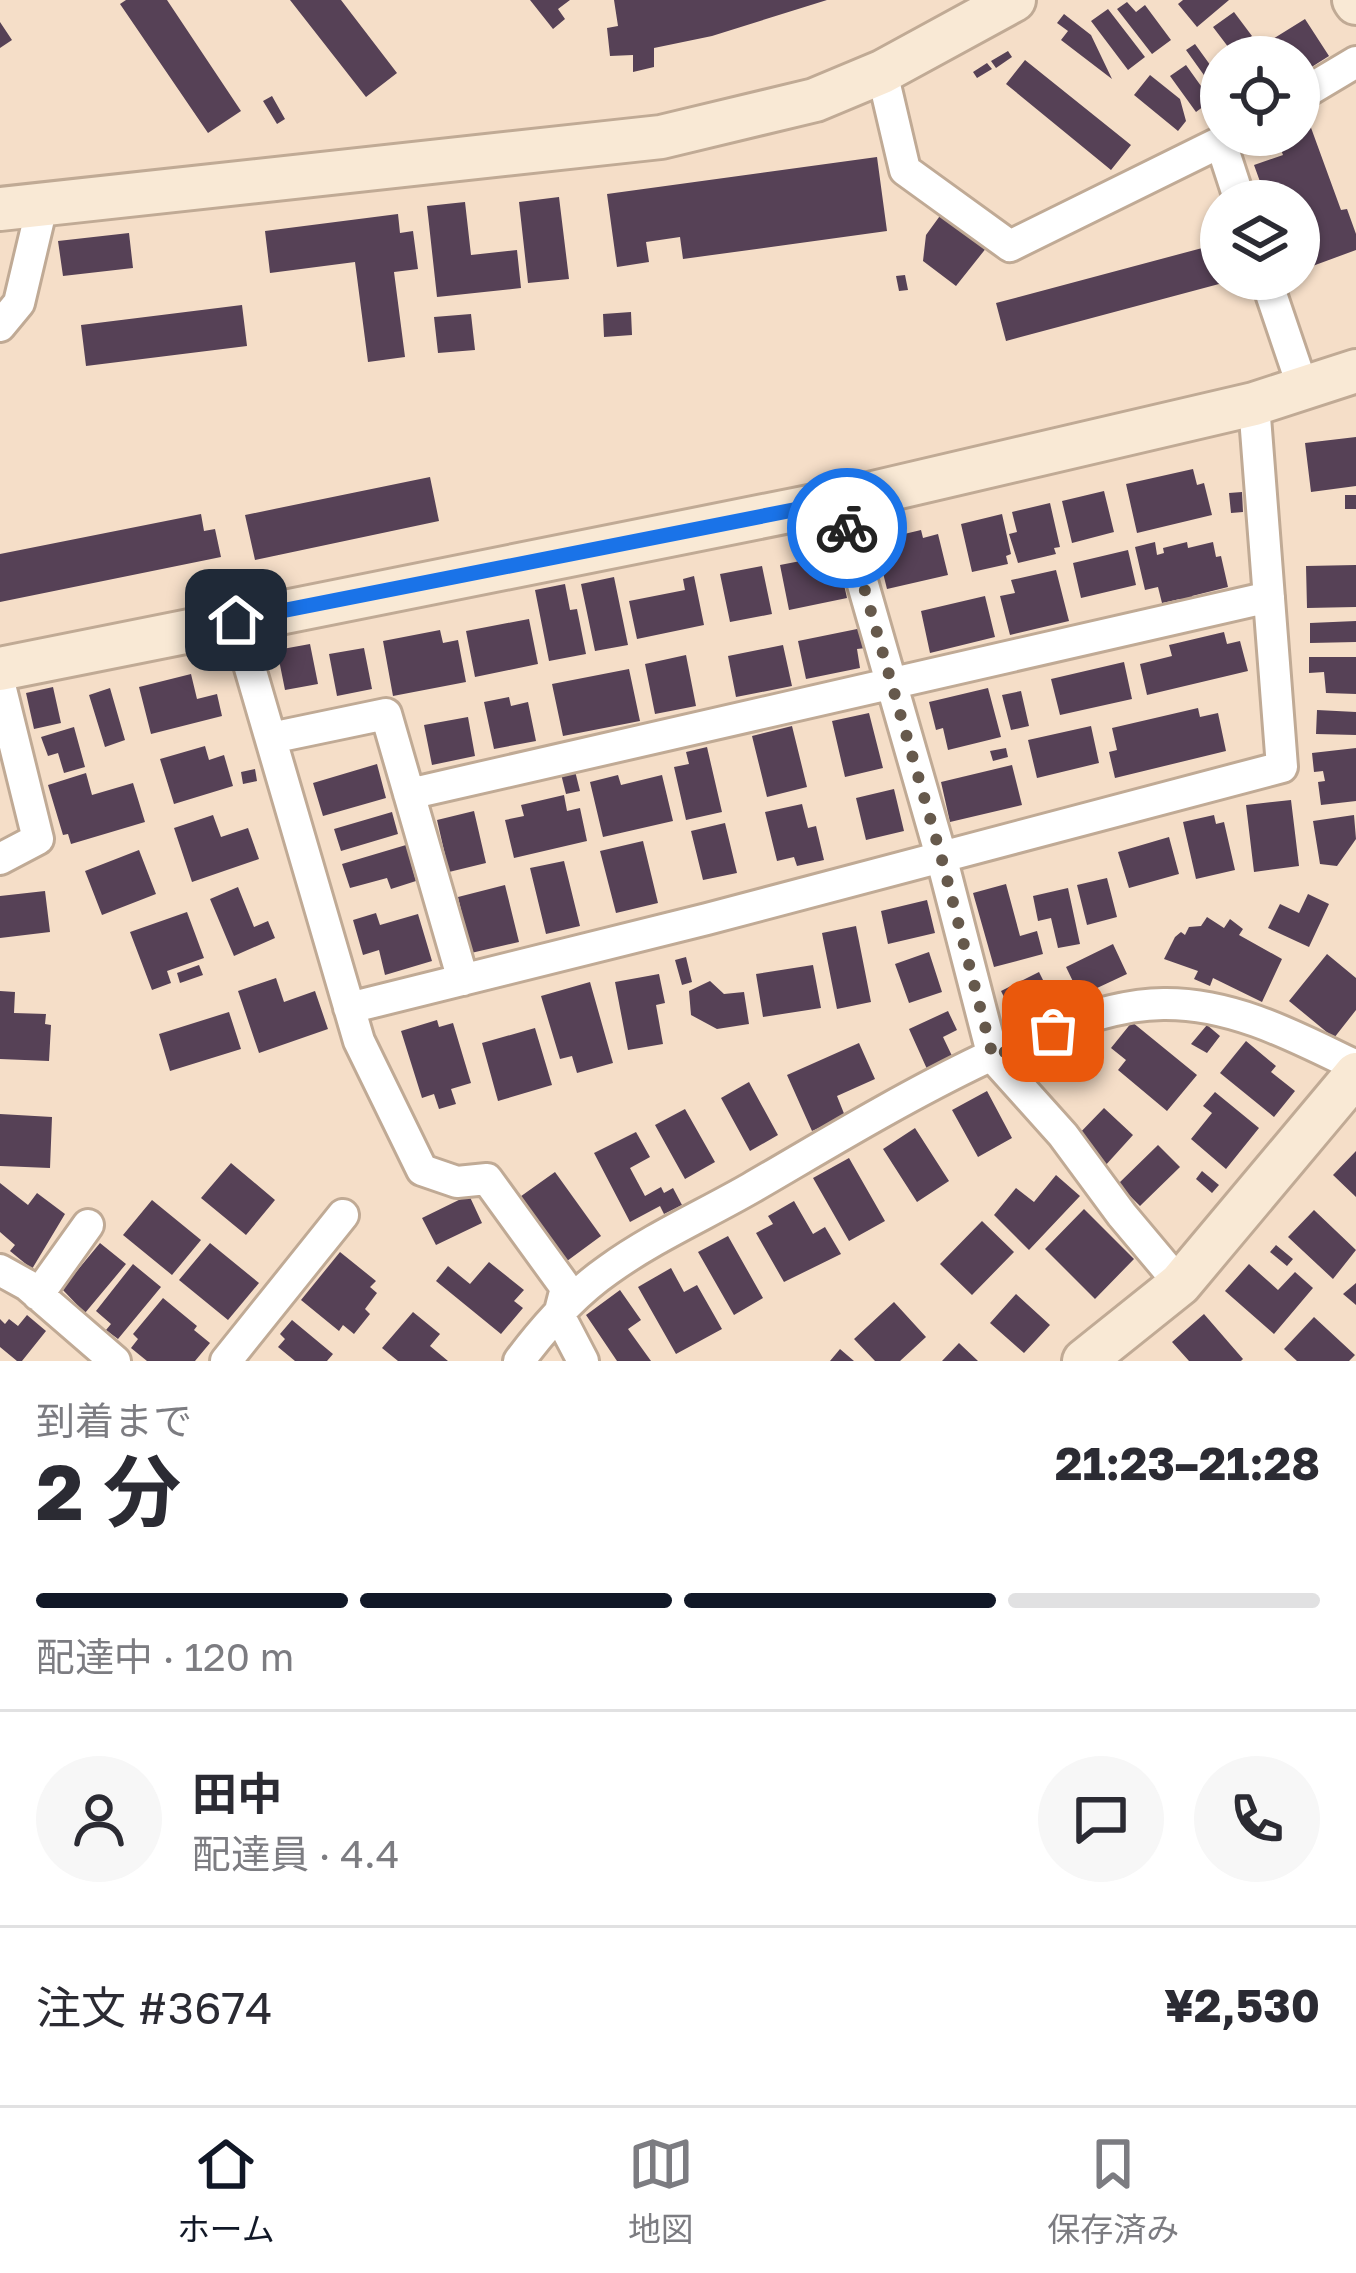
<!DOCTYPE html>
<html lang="ja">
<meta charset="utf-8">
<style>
:root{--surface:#fff;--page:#f7f7f7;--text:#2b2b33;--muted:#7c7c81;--line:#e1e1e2;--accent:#111827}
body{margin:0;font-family:"Golos Text","Noto Sans JP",sans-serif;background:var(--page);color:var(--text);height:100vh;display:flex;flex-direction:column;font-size:45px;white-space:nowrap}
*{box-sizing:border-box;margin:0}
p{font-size:39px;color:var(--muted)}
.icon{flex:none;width:66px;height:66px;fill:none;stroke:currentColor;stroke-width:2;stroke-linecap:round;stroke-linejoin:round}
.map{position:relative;height:1361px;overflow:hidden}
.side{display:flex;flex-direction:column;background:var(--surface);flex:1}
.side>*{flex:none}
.fabs{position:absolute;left:1200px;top:36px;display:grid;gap:24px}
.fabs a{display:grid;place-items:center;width:120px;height:120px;border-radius:50%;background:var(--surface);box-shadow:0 3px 9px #0004;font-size:60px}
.pin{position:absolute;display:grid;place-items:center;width:102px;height:102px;color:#fff;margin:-51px;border-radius:24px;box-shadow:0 6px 18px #0006}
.courier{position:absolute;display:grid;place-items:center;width:120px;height:120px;margin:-60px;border:9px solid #1a73e8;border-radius:50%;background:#fff;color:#222;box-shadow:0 3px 15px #0007}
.summary em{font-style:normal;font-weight:700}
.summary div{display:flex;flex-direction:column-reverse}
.summary{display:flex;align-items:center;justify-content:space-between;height:204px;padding:0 36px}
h1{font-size:78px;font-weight:700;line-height:90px}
.bar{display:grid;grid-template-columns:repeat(4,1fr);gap:18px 12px;align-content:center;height:144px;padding:0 36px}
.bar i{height:15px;border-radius:9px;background:var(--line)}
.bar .current{background:var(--accent)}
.bar p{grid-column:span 4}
.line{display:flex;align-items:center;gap:30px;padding:0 36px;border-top:3px solid var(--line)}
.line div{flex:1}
.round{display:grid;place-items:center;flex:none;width:126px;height:126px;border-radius:63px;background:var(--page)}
.tabs{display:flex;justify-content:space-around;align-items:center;height:168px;border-top:3px solid var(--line);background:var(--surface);font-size:33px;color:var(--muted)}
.tabs a{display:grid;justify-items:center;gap:6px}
.tabs .current{color:var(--accent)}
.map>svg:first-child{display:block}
.building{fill:#564156}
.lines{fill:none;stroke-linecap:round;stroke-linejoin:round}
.street-casing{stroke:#c0aa95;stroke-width:36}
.secondary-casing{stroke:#c0aa95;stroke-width:48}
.street{stroke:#fff;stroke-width:30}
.secondary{stroke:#f9e9d5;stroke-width:42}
.done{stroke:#66594c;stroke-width:12;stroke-dasharray:0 21.6}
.route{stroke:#1a73e8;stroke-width:15}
</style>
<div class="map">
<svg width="1356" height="1361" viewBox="0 0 1356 1361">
<rect width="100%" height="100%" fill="#f5dec8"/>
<path class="building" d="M 126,0 L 167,0 L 241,111 L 208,133 L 120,4 Z
M 290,0 L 341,0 L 397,73 L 366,97 Z
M 530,0 L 570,0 L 558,9 L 565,19 L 553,29 Z
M 614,0 L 827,0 L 712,36 L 654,48 L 654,67 L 633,72 L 633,55 L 610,56 L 607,28 L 618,26 Z
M 1183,0 L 1229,0 L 1197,27 L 1178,4 Z
M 1127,2 L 1136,12 L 1145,5 L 1171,40 L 1152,54 L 1117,9 Z
M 1108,9 L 1145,57 L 1128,70 L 1091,21 Z
M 1234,12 L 1252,36 L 1232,52 L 1213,27 Z
M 1064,14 L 1091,35 L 1112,79 L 1061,40 L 1068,31 L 1057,23 Z
M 1305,19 L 1329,56 L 1299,75 L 1299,57 L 1260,57 L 1255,50 Z
M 0,22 L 12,40 L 0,48 Z
M 1195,44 L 1221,80 L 1221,99 L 1186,50 Z
M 1008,51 L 1012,57 L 996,68 L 991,61 Z
M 1025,60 L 1131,145 L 1111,170 L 1006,84 Z
M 987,63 L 992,69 L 977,78 L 973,72 Z
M 1186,65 L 1221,114 L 1215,122 L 1204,106 L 1196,112 L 1170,76 Z
M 1150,75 L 1180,99 L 1186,121 L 1178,131 L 1134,95 Z
M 272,96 L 285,119 L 277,124 L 263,101 Z
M 1310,125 L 1341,210 L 1347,209 L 1356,234 L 1356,250 L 1299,271 L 1299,201 L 1267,201 L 1254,165 L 1283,155 L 1276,137 L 1299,135 L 1299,129 Z
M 877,157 L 887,231 L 683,259 L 680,237 L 646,242 L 649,262 L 617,267 L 607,194 Z
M 559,197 L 569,279 L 528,283 L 519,202 Z
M 465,202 L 471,255 L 517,250 L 521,288 L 437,297 L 427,206 Z
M 942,213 L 987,247 L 956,286 L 923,261 L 926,235 Z
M 398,214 L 400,233 L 413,231 L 418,269 L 394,272 L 405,357 L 368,362 L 355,262 L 270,273 L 265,231 Z
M 129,233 L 133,268 L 63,276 L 58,241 Z
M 1221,243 L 1221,279 L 1234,280 L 1006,341 L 996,303 Z
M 905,275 L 908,290 L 899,291 L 896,276 Z
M 242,305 L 247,346 L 86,366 L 81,325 Z
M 631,312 L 632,335 L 604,337 L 603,314 Z
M 471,314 L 475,350 L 438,353 L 434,317 Z
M 1356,437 L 1356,486 L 1311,492 L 1305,443 Z
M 1193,469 L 1197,485 L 1204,483 L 1212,515 L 1137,533 L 1126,484 Z
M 430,477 L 439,521 L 255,560 L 245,515 Z
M 1104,491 L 1114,532 L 1072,543 L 1062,501 Z
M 1242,492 L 1243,512 L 1231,513 L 1229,493 Z
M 1345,495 L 1356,495 L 1356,509 L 1345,509 Z
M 1050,503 L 1060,547 L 1054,548 L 1056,554 L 1018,563 L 1009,534 L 1017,532 L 1012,512 Z
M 201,514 L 204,531 L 215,529 L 221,557 L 0,602 L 0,554 Z
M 1002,514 L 1011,554 L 1006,556 L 1008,564 L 972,572 L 961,524 Z
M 921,530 L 923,538 L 938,534 L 948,575 L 887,589 L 875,541 Z
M 1155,542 L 1157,555 L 1164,553 L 1163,548 L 1187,542 L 1188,548 L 1213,542 L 1216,557 L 1221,556 L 1228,587 L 1192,596 L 1193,602 L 1181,604 L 1180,599 L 1162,603 L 1158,587 L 1145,590 L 1135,547 Z
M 1128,550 L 1136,585 L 1081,598 L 1073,563 Z
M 831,555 L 834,568 L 840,567 L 847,598 L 789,610 L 780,565 Z
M 1356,565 L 1356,607 L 1307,608 L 1306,566 Z
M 762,566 L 772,614 L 730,622 L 720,574 Z
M 1056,570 L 1069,621 L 1010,635 L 1000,596 L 1015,593 L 1011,580 Z
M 694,576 L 704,625 L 637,639 L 629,601 L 685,590 L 683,579 Z
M 614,577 L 628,645 L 595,651 L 581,584 Z
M 565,584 L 570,610 L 577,609 L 586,654 L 549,661 L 535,590 Z
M 985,596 L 995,637 L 930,653 L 921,611 Z
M 529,619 L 538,664 L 475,677 L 466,631 Z
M 1356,621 L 1356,642 L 1310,643 L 1310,623 Z
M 862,628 L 866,648 L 857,649 L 860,668 L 806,679 L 798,641 Z
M 440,630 L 443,643 L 458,640 L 466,682 L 393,696 L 383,641 Z
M 1224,632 L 1227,644 L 1240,641 L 1248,671 L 1147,695 L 1140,664 L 1172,656 L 1169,645 Z
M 310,644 L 318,684 L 285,690 L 277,650 Z
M 783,645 L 792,686 L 736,697 L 728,656 Z
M 364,648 L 372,689 L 337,696 L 329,654 Z
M 686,655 L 696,706 L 655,714 L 645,664 Z
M 1309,657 L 1356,657 L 1356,694 L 1326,693 L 1324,672 L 1309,673 Z
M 1124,662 L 1132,699 L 1060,715 L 1051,679 Z
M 629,669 L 640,721 L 563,736 L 552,684 Z
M 191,674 L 197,699 L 217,694 L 222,716 L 151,734 L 139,687 Z
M 53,687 L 61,723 L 34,729 L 26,693 Z
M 110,688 L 125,740 L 105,747 L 89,695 Z
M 988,688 L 1001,737 L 948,750 L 943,728 L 936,730 L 929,702 Z
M 1021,691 L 1029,726 L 1011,730 L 1002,695 Z
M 509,697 L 511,706 L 528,702 L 536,741 L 494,749 L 484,702 Z
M 1198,708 L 1200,717 L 1218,713 L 1226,751 L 1115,778 L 1109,752 L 1117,750 L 1112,728 Z
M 1317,710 L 1356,712 L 1356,735 L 1316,734 Z
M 869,713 L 883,768 L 845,777 L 832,721 Z
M 468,717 L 475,756 L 432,765 L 424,725 Z
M 792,726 L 807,787 L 767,797 L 752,736 Z
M 1091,726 L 1099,763 L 1037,778 L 1028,740 Z
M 74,727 L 85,767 L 64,773 L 58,753 L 48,756 L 41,737 Z
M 205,746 L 209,760 L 224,755 L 233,786 L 174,804 L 160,759 Z
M 707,747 L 722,812 L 686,820 L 674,767 L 689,764 L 686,752 Z
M 1006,748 L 1008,757 L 993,761 L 990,751 Z
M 1356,748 L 1356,801 L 1321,805 L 1318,782 L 1325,781 L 1323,771 L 1314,772 L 1312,753 Z
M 377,764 L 386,798 L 323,816 L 313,783 Z
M 1012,765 L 1022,805 L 950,822 L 941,782 Z
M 574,767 L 580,791 L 566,794 L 560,770 Z
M 255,769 L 257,781 L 243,784 L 241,772 Z
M 86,773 L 92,795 L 133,783 L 145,822 L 71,844 L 68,834 L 63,835 L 48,785 Z
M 618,775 L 621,785 L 662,775 L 673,821 L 603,837 L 590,782 Z
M 894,789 L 904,831 L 866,840 L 856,798 Z
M 564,795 L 567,811 L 580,808 L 587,841 L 514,858 L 505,820 L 524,816 L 521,805 Z
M 1291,800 L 1299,866 L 1254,872 L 1246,805 Z
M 802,804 L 808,828 L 816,826 L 824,860 L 797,866 L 794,857 L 777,861 L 765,812 Z
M 474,811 L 486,863 L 449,872 L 437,820 Z
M 392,812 L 398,834 L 341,851 L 334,829 Z
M 213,815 L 221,837 L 248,828 L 259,859 L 192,882 L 174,828 Z
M 1214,815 L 1216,824 L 1224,822 L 1235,870 L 1196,879 L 1183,822 Z
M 1354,815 L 1356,839 L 1337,866 L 1320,864 L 1313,821 Z
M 725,823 L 737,873 L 703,880 L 691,831 Z
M 1169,837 L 1179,874 L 1129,888 L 1118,852 Z
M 643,841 L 658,903 L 616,913 L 600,851 Z
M 406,845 L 416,881 L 391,889 L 387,878 L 350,888 L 342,864 Z
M 139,850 L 156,894 L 102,915 L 85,871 Z
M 564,861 L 580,926 L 546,934 L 530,868 Z
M 1107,878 L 1117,917 L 1087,925 L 1077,885 Z
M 1006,884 L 1020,936 L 1037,931 L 1043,954 L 994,967 L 973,893 Z
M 505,885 L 519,942 L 471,953 L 458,897 Z
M 238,887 L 254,927 L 268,921 L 275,938 L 234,956 L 210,899 Z
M 1068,888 L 1080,944 L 1058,948 L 1051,918 L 1038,921 L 1033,896 Z
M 45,891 L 50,932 L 0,938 L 0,896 Z
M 1308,894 L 1329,904 L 1309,947 L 1268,928 L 1280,904 L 1299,913 Z
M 927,900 L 935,933 L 888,944 L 881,911 Z
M 187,912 L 204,958 L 167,971 L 171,983 L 152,990 L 130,932 Z
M 376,913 L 380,925 L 418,914 L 432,961 L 385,975 L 379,950 L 363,955 L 353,920 Z
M 1207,917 L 1224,928 L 1230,919 L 1243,929 L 1239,935 L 1282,959 L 1262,1002 L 1213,978 L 1210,986 L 1194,979 L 1198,971 L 1164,959 L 1175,937 L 1181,932 L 1185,935 L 1189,927 L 1201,926 Z
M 856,926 L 871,1002 L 837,1009 L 822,933 Z
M 1113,944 L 1127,974 L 1080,996 L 1066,967 Z
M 929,952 L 942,992 L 909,1003 L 895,964 Z
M 1327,954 L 1356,978 L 1356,1010 L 1334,1038 L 1289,1001 Z
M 686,957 L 692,982 L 682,985 L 675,960 Z
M 199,965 L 203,975 L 180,983 L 177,973 Z
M 813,965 L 821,1008 L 763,1017 L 756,974 Z
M 1039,972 L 1052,998 L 1014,1017 L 1001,991 Z
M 659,974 L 665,1003 L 656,1005 L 663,1044 L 628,1050 L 615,982 Z
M 276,978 L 284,1002 L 315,991 L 328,1029 L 259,1053 L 238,991 Z
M 710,981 L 724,994 L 744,992 L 749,1024 L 717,1029 L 691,1015 L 689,991 Z
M 590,982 L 613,1063 L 577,1073 L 572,1056 L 560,1059 L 541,996 Z
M 0,991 L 15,992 L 14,1013 L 46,1014 L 45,1024 L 51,1025 L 49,1061 L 0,1059 Z
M 948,1011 L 957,1030 L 943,1037 L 953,1058 L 927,1069 L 909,1029 Z
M 229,1012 L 241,1049 L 170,1071 L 159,1034 Z
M 437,1020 L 439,1027 L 453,1023 L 471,1083 L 451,1089 L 456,1104 L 439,1109 L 434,1094 L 422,1098 L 401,1031 Z
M 1132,1022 L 1197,1075 L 1167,1111 L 1118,1070 L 1126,1060 L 1111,1048 Z
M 1207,1025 L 1220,1036 L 1207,1053 L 1191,1044 Z
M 535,1028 L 552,1085 L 498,1101 L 482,1043 Z
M 1246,1041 L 1276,1066 L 1271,1072 L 1295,1091 L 1274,1117 L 1220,1073 Z
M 859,1043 L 875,1079 L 837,1096 L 845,1116 L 812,1131 L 787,1075 Z
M 749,1082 L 778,1135 L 750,1151 L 721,1098 Z
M 987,1091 L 1012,1138 L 978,1157 L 952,1110 Z
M 1215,1092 L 1259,1128 L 1226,1169 L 1191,1139 L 1212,1113 L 1203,1106 Z
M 1104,1108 L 1133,1135 L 1104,1167 L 1074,1139 Z
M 685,1109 L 715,1162 L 685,1179 L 655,1125 Z
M 0,1114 L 52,1117 L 50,1168 L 0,1166 Z
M 915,1128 L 949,1181 L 917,1202 L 883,1149 Z
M 636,1132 L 650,1157 L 630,1168 L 645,1196 L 661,1187 L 664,1193 L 673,1188 L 682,1205 L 664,1214 L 660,1206 L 630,1222 L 594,1153 Z
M 1158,1145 L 1180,1167 L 1140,1206 L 1118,1184 Z
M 1356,1151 L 1356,1197 L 1333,1175 Z
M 849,1158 L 885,1221 L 849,1241 L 813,1178 Z
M 231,1163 L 275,1200 L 246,1235 L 201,1198 Z
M 1202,1171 L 1219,1185 L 1212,1193 L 1196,1179 Z
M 555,1172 L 601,1236 L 567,1261 L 517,1199 Z
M 1056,1175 L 1080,1196 L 1029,1250 L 994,1215 L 1016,1188 L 1034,1202 Z
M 0,1183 L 28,1205 L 37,1193 L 65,1214 L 32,1269 L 10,1251 L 15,1245 L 0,1232 Z
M 469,1195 L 482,1223 L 436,1245 L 422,1218 Z
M 152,1200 L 201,1240 L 172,1275 L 123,1235 Z
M 794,1201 L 813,1234 L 825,1227 L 841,1254 L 784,1282 L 756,1233 L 773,1224 L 768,1216 Z
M 1084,1209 L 1134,1259 L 1095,1299 L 1045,1249 Z
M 1314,1210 L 1356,1250 L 1333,1279 L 1288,1237 Z
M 982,1221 L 1014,1252 L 972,1295 L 940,1264 Z
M 728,1236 L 763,1298 L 734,1315 L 698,1252 Z
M 100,1243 L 126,1264 L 85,1313 L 62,1289 Z
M 210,1243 L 259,1283 L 228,1320 L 179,1280 Z
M 1276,1245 L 1293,1259 L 1287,1266 L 1270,1252 Z
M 340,1252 L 376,1281 L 370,1287 L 377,1293 L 365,1309 L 370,1314 L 354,1334 L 343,1325 L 339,1331 L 301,1300 Z
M 489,1262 L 524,1290 L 514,1301 L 523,1308 L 501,1334 L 436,1281 L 448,1266 L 470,1284 Z
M 133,1264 L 161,1287 L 118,1339 L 106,1330 L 111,1324 L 96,1311 Z
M 1249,1264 L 1278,1290 L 1295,1272 L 1313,1288 L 1274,1334 L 1225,1291 Z
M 671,1268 L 684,1292 L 697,1285 L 722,1329 L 676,1354 L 638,1287 Z
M 1356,1283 L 1356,1305 L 1343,1294 Z
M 620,1290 L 641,1320 L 628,1329 L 651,1361 L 617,1361 L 586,1315 Z
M 1016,1294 L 1050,1325 L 1024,1353 L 990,1323 Z
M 163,1298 L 197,1326 L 194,1330 L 210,1343 L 195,1361 L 147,1361 L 131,1348 L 138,1339 L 133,1334 Z
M 894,1302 L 926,1337 L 900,1361 L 875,1361 L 854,1339 Z
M 413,1312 L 440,1334 L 430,1346 L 448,1361 L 398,1361 L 382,1348 Z
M 1204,1314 L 1243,1359 L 1241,1361 L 1189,1361 L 1172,1342 Z
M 27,1315 L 46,1331 L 22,1361 L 17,1361 L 0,1347 L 0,1319 L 5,1324 L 9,1319 L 18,1326 Z
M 1314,1317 L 1355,1355 L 1349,1361 L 1297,1361 L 1284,1349 Z
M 292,1320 L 333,1354 L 327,1361 L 295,1361 L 278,1347 L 285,1339 L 280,1334 Z
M 959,1343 L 978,1361 L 942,1361 Z
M 840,1349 L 854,1361 L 830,1361 Z"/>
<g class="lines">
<g class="street-casing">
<path id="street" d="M 882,72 L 905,170 L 1010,246 L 1235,135
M 1299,96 L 1356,62
M 1221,143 L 1240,201
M 1266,279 L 1303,388
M 0,326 L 19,303 L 42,206
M 839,501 L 941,856 L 993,1057 L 1063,1135 L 1122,1215 L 1180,1284
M 236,620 L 359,1041 L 422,1170 L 457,1182 L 487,1179 L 566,1288 L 559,1315 L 583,1361
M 0,685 L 38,839 L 0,859
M 271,738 L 386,714 L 463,980
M 409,794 L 1269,597
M 349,1008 L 707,919 L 1282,767 L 1254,404
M 0,1270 L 27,1285 L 115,1361
M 38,1295 L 88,1225
M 226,1361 L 343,1215
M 519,1361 C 543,1329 575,1293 608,1270 C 652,1238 704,1215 751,1188 C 852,1130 1053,1002 1166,1004 C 1235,1004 1296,1037 1356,1066"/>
</g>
<g class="secondary-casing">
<path id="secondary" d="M 1354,0 L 1356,3
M 0,209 L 661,137 L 815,100 L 882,72 L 1014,0
M 0,669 L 839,501 L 1254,404 L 1356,371
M 1084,1361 L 1180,1284 L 1356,1074"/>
</g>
<use href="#street" class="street"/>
<use href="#secondary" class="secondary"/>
</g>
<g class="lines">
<path class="done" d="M 847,528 L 941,856 L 993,1057 L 1053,1031"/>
<path class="route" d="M 236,620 L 839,501 L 847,528"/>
</g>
</svg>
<div class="fabs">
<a><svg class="icon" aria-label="locate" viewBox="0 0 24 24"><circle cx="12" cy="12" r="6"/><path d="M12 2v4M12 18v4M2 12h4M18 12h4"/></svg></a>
<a><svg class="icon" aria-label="layers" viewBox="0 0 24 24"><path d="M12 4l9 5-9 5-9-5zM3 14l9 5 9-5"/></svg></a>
</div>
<div class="pin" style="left:1053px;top:1031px;background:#ea580c"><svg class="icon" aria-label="bag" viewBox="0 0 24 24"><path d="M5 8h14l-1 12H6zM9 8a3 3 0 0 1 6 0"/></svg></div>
<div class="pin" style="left:236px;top:620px;background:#1f2937"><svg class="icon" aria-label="home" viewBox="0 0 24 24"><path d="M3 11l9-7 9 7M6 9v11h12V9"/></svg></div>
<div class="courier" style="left:847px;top:528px"><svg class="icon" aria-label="bike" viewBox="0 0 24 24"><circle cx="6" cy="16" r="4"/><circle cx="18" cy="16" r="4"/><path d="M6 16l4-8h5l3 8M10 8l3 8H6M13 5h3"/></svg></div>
</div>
<section class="side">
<div class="summary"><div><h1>2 分</h1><p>到着まで</p></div><em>21:23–21:28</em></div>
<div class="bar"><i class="current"></i><i class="current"></i><i class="current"></i><i></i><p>配達中 · 120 m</p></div>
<div class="line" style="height:216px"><a class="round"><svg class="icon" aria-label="person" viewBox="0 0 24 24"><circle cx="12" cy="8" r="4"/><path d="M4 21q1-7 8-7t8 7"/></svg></a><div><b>田中</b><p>配達員 · 4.4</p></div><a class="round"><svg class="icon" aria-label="chat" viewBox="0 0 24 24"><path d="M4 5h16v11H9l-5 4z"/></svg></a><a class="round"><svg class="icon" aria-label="phone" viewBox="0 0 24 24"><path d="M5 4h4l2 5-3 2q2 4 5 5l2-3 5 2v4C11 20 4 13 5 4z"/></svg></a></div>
<div class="line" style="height:156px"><div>注文 #3674</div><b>¥2,530</b></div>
</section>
<nav class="tabs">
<a class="current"><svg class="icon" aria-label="home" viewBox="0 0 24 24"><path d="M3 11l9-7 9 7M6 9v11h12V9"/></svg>ホーム</a>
<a><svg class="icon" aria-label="map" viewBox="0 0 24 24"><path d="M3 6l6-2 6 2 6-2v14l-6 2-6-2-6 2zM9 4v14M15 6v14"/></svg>地図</a>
<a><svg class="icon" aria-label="saved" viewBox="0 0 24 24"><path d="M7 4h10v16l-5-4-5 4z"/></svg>保存済み</a>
</nav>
